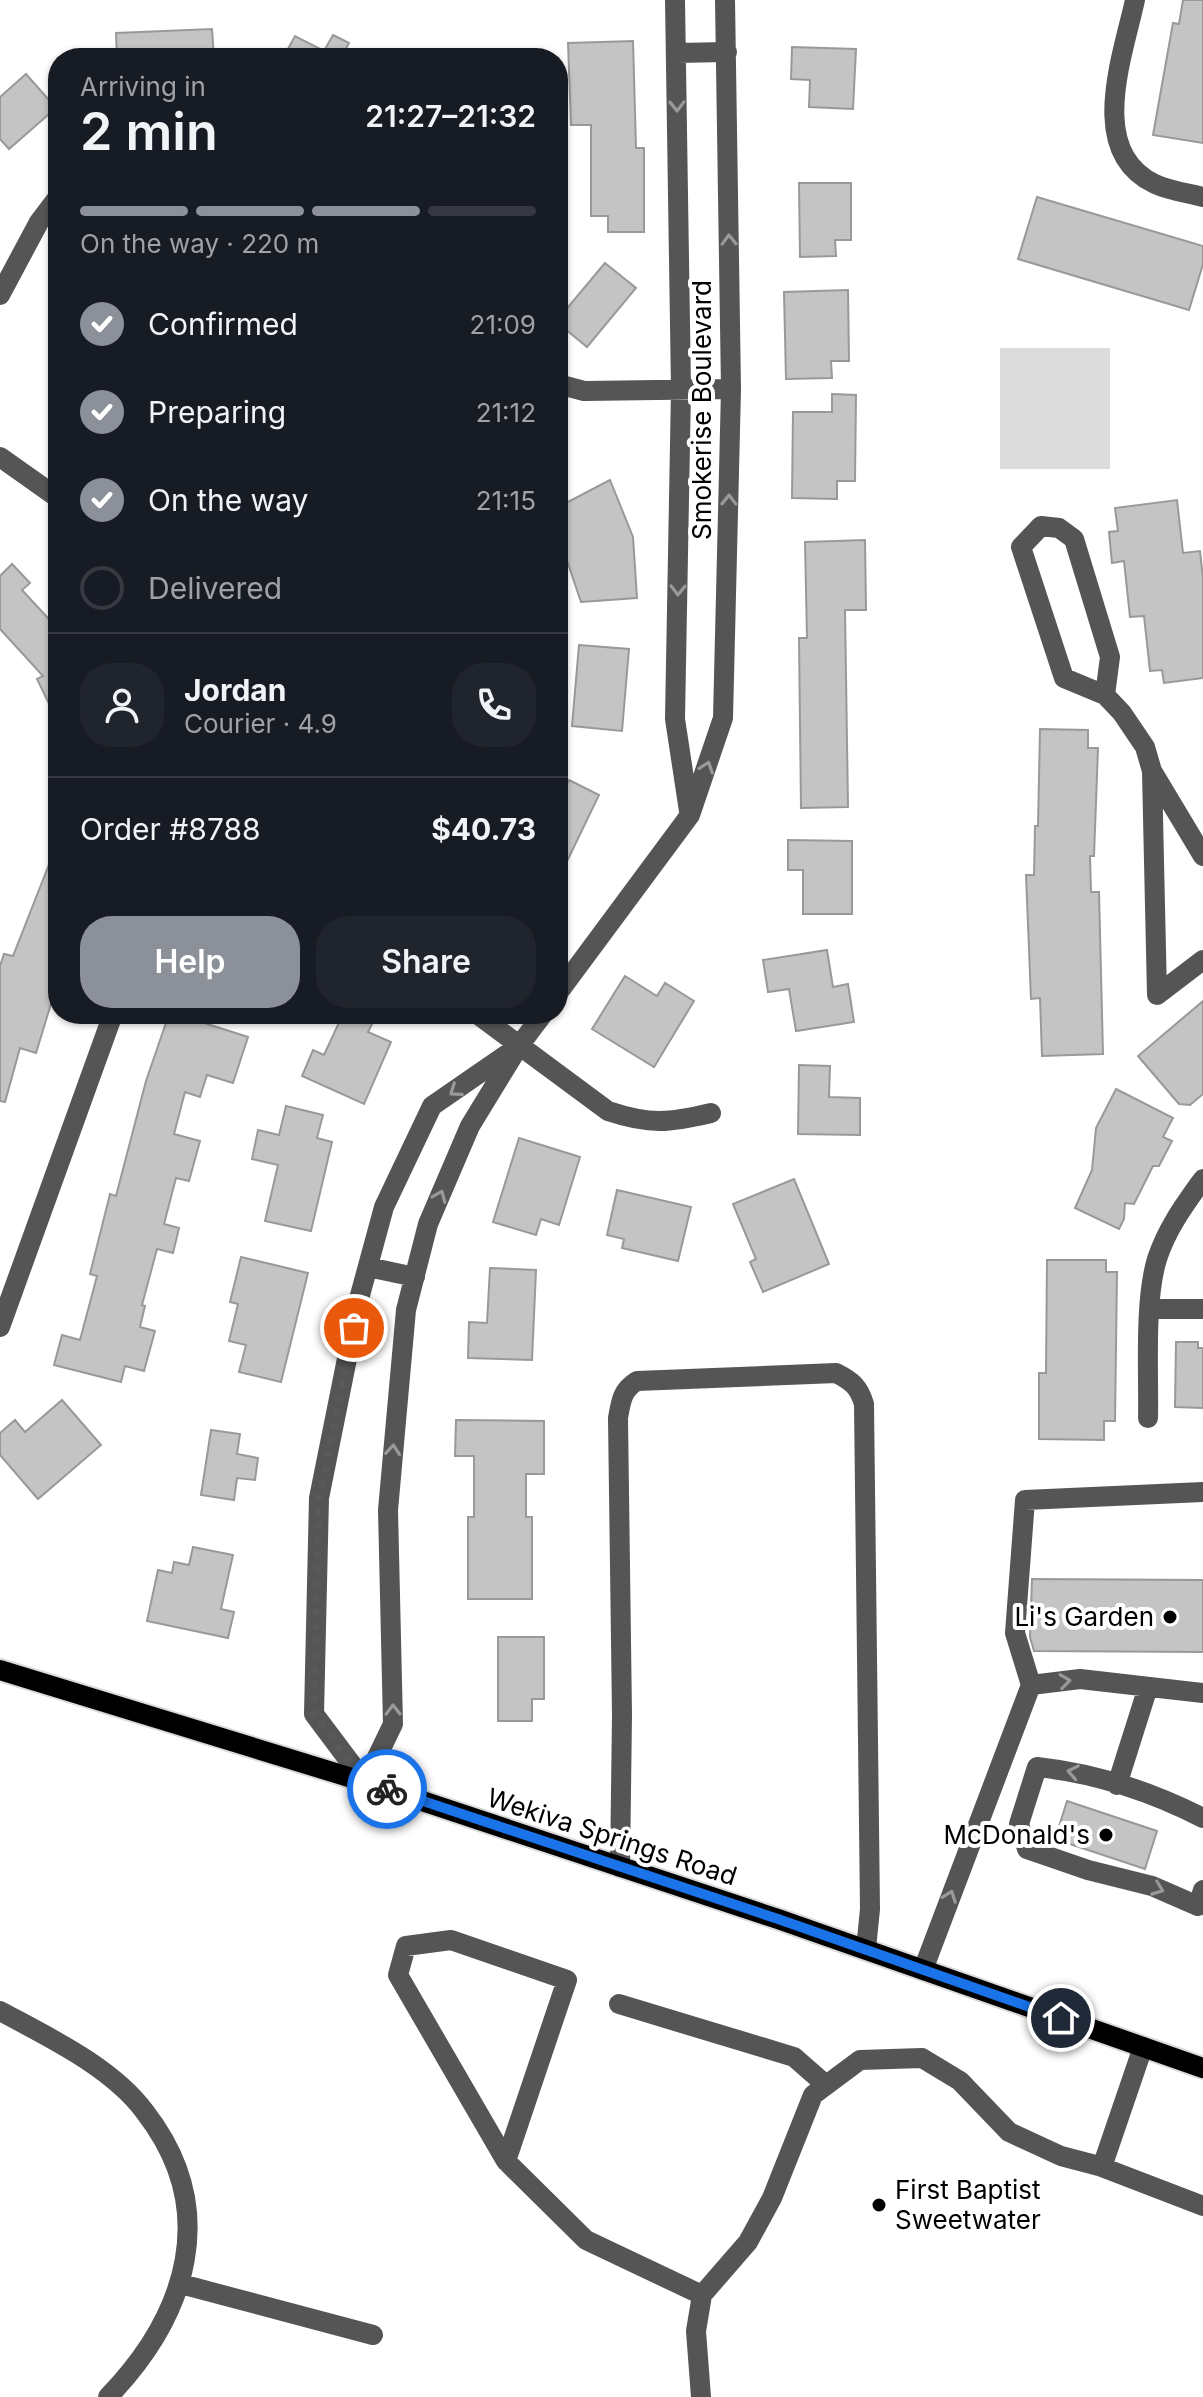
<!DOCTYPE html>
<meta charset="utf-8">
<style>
:root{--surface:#171b24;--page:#20242c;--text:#f1f3f6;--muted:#9ea1a6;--line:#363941;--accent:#8c9099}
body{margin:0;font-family:Inter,sans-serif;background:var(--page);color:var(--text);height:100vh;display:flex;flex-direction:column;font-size:30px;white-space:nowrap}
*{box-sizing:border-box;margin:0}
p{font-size:26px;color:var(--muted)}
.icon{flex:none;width:44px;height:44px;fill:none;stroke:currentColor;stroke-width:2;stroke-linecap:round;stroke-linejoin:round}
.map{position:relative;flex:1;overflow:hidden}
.panel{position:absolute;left:48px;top:48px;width:520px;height:976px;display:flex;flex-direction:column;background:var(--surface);border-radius:32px;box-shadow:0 2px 6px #0004}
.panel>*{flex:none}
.pin{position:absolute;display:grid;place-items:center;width:68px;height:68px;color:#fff;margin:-34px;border:4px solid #fff;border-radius:50%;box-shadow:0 2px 8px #0007}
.courier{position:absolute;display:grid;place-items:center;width:80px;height:80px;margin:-40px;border:6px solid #1a73e8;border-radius:50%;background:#fff;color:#222;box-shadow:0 2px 10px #0007}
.overview em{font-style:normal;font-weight:600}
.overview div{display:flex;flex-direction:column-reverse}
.overview{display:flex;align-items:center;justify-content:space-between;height:136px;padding:0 32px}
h1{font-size:52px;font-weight:600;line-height:60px}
.bar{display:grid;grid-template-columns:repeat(4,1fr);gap:12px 8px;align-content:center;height:96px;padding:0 32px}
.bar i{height:10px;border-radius:6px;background:var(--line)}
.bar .selected{background:var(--accent)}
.bar p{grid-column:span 4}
.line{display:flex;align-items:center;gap:20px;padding:0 32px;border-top:2px solid var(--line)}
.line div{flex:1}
.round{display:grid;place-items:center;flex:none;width:84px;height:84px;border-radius:32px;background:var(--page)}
ol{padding:0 32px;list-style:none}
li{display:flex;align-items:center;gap:24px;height:88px}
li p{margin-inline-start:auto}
li .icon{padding:8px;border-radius:50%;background:var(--accent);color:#fff;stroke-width:4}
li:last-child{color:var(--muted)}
li i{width:44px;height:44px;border:4px solid var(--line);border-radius:50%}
.button{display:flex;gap:16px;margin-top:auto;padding:16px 32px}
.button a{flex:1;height:92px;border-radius:32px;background:var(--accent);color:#fff;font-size:32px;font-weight:600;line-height:92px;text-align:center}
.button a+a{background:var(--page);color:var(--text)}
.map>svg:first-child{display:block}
.green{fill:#dcdcdc}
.building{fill:#c4c4c4;stroke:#999;stroke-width:2}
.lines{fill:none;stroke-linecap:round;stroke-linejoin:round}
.major-casing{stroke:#dbdbdb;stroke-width:24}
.minor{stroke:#555;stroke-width:20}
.major{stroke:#000;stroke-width:20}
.oneway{stroke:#999}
.done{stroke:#595959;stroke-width:8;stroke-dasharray:0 14.4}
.route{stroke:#1a73e8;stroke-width:10}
.poi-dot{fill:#000;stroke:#fff;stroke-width:3}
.labels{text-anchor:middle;stroke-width:8;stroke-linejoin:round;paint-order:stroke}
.street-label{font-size:26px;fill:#000;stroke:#fff}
.poi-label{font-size:26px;fill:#000;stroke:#fff;text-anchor:end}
</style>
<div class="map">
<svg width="1203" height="2397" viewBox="0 0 1203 2397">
<rect width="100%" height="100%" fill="#fff"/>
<path class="green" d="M 1000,348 L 1110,348 L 1110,469 L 1000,469 Z"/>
<path class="building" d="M 1183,0 L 1203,0 L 1203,143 L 1153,135 L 1173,23 L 1179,24 Z
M 212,29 L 214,58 L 117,58 L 116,33 Z
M 333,35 L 349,43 L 341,58 L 283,58 L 295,36 L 324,51 Z
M 633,41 L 636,148 L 644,148 L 644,232 L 608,232 L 608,216 L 591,216 L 591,125 L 571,125 L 568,43 Z
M 792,47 L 856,49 L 853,109 L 809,107 L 810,80 L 791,79 Z
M 26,74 L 56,108 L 9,149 L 0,139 L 0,97 Z
M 799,183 L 851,183 L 851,240 L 835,240 L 836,256 L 800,257 Z
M 1037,197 L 1203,246 L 1203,264 L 1189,310 L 1018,259 Z
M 605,263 L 636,288 L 587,347 L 558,323 L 558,319 Z
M 848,290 L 849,361 L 831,361 L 832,378 L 786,379 L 784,292 Z
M 832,394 L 856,395 L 855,481 L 837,481 L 837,499 L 792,498 L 793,412 L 832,412 Z
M 610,480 L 633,537 L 637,598 L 581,602 L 558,534 L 558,507 Z
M 1177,500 L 1183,553 L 1200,551 L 1203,579 L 1203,678 L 1164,683 L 1162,670 L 1150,671 L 1144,616 L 1130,617 L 1124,561 L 1112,563 L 1109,532 L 1118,531 L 1115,508 Z
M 865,540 L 866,610 L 845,610 L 848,807 L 801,808 L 799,638 L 807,638 L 805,542 Z
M 12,564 L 30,583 L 22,590 L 58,629 L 58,722 L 37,679 L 43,676 L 0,629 L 0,576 Z
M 579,645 L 629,649 L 622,731 L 572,726 Z
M 1040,729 L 1088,730 L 1088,748 L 1098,748 L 1094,856 L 1090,856 L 1091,892 L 1099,892 L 1103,1054 L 1042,1056 L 1040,998 L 1031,999 L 1026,875 L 1034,875 L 1035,826 L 1038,826 Z
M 569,780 L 599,795 L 558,880 L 558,803 Z
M 788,840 L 852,841 L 852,914 L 803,914 L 803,870 L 788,870 Z
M 57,844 L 58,981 L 36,1053 L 20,1048 L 5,1102 L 0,1101 L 0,966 L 4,954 L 13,956 Z
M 827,950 L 833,987 L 848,984 L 854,1022 L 796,1031 L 789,989 L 768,992 L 763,960 Z
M 625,976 L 657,996 L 665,983 L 694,1001 L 654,1067 L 592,1029 Z
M 1203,1001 L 1203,1094 L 1190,1105 L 1179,1104 L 1138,1056 Z
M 169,1014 L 176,1014 L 248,1037 L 233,1083 L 207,1075 L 200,1097 L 185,1092 L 174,1134 L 200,1141 L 189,1181 L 176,1178 L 164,1224 L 179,1228 L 173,1253 L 157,1249 L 142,1305 L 145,1306 L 140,1327 L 155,1331 L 144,1371 L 125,1366 L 121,1382 L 54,1365 L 62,1335 L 80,1340 L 97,1276 L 90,1274 L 110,1194 L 116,1196 L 146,1081 Z
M 343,1014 L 360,1014 L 374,1020 L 368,1032 L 391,1042 L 364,1104 L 302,1076 L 313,1050 L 324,1055 Z
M 799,1065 L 830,1066 L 829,1097 L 860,1098 L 860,1135 L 798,1134 Z
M 1116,1089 L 1173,1118 L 1163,1137 L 1172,1141 L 1159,1166 L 1153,1166 L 1134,1204 L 1125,1203 L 1124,1219 L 1119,1229 L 1075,1208 L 1092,1170 L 1096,1128 Z
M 286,1106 L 323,1115 L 317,1138 L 332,1142 L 311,1231 L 265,1221 L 278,1165 L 252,1159 L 258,1130 L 279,1135 Z
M 519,1138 L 580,1157 L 559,1225 L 541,1219 L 536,1235 L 493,1222 Z
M 794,1179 L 829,1264 L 763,1292 L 750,1262 L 756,1259 L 733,1204 Z
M 617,1190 L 691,1207 L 678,1261 L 622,1248 L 624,1239 L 607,1235 Z
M 241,1257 L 308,1273 L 281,1382 L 239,1372 L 246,1345 L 229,1341 L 238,1304 L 230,1302 Z
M 1047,1260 L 1106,1260 L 1106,1272 L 1117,1272 L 1115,1421 L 1104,1421 L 1104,1440 L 1039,1439 L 1039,1373 L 1046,1373 Z
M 490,1268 L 536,1270 L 532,1360 L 468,1358 L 469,1322 L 487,1323 Z
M 1176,1342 L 1198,1342 L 1198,1348 L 1203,1348 L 1203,1408 L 1175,1407 Z
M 62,1400 L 101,1445 L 38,1499 L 0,1455 L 0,1433 L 15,1420 L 25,1432 Z
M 456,1420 L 544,1421 L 544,1474 L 526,1474 L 526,1517 L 532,1517 L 532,1599 L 468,1599 L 468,1517 L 474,1517 L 474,1456 L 455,1456 Z
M 211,1430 L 240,1434 L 237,1454 L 258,1458 L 255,1480 L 237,1478 L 234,1500 L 201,1495 Z
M 193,1547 L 233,1555 L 221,1609 L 234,1612 L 228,1638 L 147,1621 L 158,1570 L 172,1573 L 174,1562 L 189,1565 Z
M 1032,1579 L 1203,1580 L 1203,1652 L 1034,1651 L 1030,1637 Z
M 498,1637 L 544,1637 L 544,1699 L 532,1699 L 532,1721 L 498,1721 Z
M 1067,1801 L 1157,1831 L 1145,1869 L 1055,1839 Z"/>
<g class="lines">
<g class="major-casing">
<path id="major" d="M 0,1670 L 365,1782 L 778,1919 L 1203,2068"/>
</g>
<path class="minor" d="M 675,0 L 681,389 L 675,719 L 689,811
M 1135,0 C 1123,56 1086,152 1155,184 C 1170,191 1188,193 1203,197
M 676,53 L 727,52
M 0,295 L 39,222 L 58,197
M 558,384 L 584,391 L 731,389
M 0,457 L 58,498
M 1105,695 L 1110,657 L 1074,539 L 1059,528 L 1041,526 L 1021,547 L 1064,678 L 1105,695 L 1122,713 L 1145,747 L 1152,771 L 1203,856
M 1152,772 L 1157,995 L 1203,960
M 558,993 L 690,815 L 723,718 L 731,389 L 725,0
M 477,1014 L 608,1111 C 650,1125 669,1123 711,1113
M 519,1046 L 432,1106 L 384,1207 L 359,1299 L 319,1498 L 314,1714 L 365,1782 L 393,1724 L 388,1510 L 406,1310 L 428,1224 L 470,1126 L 519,1046 L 543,1014
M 368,1267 L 415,1277
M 1150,1309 L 1203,1309
M 0,1327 L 113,1014
M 1148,1418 C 1149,1371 1144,1302 1157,1259 C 1167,1228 1185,1204 1203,1179
M 1031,1685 L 1015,1633 L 1025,1500 L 1203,1492
M 1117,1785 L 1148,1687
M 1203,1818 C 1152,1792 1094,1773 1037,1767 L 1019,1824 L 1027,1849 L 1088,1870 L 1152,1886 L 1198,1906 L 1203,1890
M 620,1867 L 622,1715 L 618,1418 C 621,1401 622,1390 637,1381 L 836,1373 C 852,1381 859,1387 864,1404 L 870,1909 L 866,1949
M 923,1970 L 1031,1685 L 1080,1679 L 1203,1693
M 619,2004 L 794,2057 L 826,2085
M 0,2011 C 48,2037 112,2067 145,2112 C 221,2210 187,2315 108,2397
M 506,2161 L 567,1980 L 451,1940 L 406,1946 L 398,1975 L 506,2161 L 586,2240 L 702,2295 L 696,2331 L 701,2397
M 1102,2167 L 1143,2047
M 181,2284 L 373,2335
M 702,2295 L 748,2242 L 772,2198 L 813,2095 L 860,2060 L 922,2058 L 960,2081 L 1009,2132 L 1061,2156 L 1099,2166 L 1203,2206"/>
<use href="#major" class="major"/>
</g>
<defs><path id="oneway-chevron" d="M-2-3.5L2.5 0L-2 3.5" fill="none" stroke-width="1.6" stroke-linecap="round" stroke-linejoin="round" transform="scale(2)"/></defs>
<g class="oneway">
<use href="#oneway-chevron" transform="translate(677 106) rotate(89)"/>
<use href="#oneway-chevron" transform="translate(729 240) rotate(-91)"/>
<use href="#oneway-chevron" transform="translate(729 500) rotate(-89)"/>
<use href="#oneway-chevron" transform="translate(678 590) rotate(91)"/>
<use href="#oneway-chevron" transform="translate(707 767) rotate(-71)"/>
<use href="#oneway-chevron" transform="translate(455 1091) rotate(145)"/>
<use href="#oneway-chevron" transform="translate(440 1196) rotate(-67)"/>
<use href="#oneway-chevron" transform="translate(393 1450) rotate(-85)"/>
<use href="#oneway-chevron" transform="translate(1065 1681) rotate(-8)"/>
<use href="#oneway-chevron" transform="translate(393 1710) rotate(-91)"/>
<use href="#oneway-chevron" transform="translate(1073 1772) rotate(-169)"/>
<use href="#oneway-chevron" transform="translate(1158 1889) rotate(21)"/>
<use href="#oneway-chevron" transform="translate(950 1896) rotate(-70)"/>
</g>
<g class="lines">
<path class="done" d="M 354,1328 L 319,1498 L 314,1714 L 365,1782 L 387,1789"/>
<path class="route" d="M 387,1789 L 778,1919 L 1061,2018"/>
</g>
<g class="poi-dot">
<circle cx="1170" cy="1617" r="8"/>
<circle cx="1106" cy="1835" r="8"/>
<circle cx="879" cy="2205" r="8"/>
</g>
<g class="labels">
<g class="street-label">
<text transform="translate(702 410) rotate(-90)" y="9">Smokerise Boulevard</text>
<text transform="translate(612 1837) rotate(18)" y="9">Wekiva Springs Road</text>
</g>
<g class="poi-label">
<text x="1154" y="1626">Li's Garden</text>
<text x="1090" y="1844">McDonald's</text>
<text x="895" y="2199" text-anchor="start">First Baptist<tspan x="895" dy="30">Sweetwater</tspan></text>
</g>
</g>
</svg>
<div class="pin" style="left:354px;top:1328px;background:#ea580c"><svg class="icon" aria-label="bag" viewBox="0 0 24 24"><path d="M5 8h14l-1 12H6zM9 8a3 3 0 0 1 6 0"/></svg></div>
<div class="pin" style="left:1061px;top:2018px;background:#1f2937"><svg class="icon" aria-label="home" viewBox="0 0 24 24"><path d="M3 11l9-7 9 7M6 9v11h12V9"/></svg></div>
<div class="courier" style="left:387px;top:1789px"><svg class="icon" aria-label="bike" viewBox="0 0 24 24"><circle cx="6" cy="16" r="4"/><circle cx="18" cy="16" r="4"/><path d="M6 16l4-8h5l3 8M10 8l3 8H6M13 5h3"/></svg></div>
<section class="panel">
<div class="overview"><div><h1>2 min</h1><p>Arriving in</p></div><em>21:27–21:32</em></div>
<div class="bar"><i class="selected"></i><i class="selected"></i><i class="selected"></i><i></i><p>On the way · 220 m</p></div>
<ol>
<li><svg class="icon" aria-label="check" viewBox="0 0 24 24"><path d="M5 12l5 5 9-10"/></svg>Confirmed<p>21:09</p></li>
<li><svg class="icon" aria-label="check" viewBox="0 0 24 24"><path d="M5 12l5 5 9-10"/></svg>Preparing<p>21:12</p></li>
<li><svg class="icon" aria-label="check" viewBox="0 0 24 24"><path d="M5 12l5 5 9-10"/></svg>On the way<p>21:15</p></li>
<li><i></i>Delivered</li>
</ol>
<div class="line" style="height:144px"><a class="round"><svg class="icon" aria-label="person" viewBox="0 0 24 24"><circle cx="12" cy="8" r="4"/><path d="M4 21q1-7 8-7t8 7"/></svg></a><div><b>Jordan</b><p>Courier · 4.9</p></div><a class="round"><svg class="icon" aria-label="phone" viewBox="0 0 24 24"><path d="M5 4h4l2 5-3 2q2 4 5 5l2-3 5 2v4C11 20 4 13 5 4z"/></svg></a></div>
<div class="line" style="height:104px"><div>Order #8788</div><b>$40.73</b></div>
<div class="button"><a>Help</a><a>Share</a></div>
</section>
</div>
